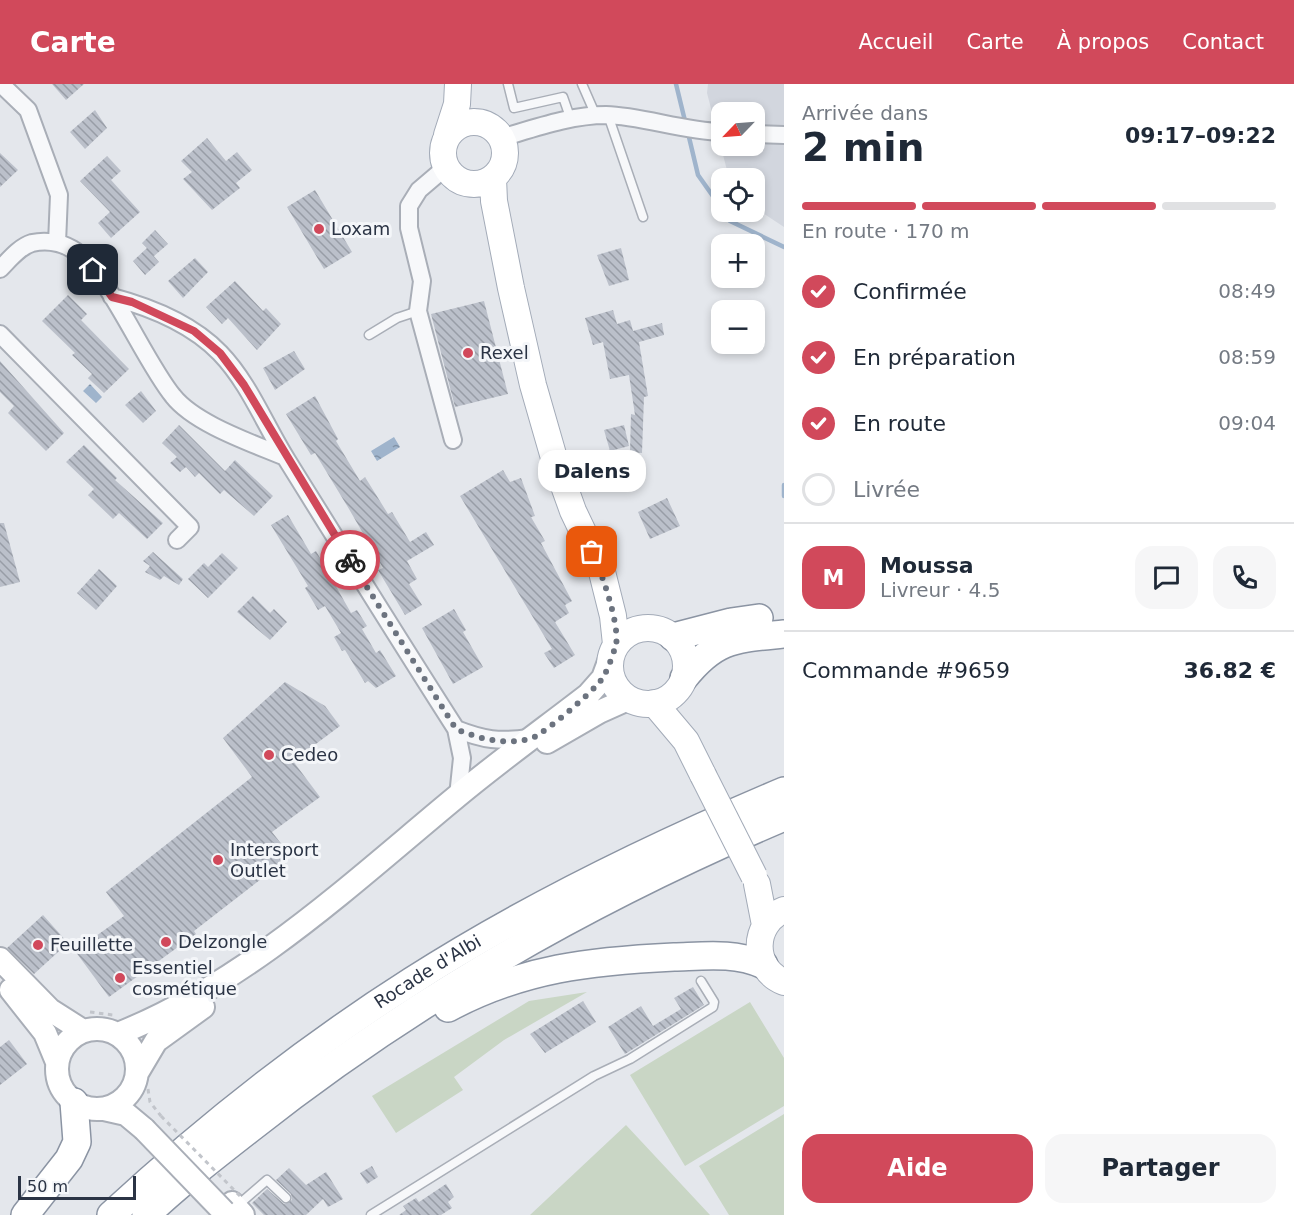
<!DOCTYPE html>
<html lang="fr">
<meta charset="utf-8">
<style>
:root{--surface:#fff;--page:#f6f6f7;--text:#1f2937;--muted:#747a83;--line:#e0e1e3;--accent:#d1495b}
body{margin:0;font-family:"DejaVu Sans",sans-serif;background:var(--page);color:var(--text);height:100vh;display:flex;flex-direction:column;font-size:22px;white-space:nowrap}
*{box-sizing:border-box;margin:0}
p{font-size:20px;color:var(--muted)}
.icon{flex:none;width:33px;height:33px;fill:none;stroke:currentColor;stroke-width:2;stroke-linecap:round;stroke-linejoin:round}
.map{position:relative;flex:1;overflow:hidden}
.side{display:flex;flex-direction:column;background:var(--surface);width:510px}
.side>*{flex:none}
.needle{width:39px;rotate:245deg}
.fabs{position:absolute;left:711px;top:18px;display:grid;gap:12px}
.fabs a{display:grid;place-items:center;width:54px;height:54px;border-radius:12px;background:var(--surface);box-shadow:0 3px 9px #0003;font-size:30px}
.scale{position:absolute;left:18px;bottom:15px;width:118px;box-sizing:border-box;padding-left:6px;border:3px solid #2b3445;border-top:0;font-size:16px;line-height:21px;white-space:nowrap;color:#2b3445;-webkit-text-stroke:4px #f4f6f9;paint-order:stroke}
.pin{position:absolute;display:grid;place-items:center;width:51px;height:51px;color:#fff;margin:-26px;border-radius:12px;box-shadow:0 3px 9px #0006}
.courier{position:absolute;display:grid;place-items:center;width:60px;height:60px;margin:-30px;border:4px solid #d1495b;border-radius:50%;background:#fff;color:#222;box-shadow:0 2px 8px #0007}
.bubble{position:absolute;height:42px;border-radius:18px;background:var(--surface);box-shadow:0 3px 9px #0003;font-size:20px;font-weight:700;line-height:42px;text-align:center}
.summary em{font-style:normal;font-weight:700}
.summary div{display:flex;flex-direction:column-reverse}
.summary{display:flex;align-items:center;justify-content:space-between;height:102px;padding:0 18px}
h1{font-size:39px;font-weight:700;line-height:45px}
.bar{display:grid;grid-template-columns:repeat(4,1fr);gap:9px 6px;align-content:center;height:72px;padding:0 18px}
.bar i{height:8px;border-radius:4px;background:var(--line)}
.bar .current{background:var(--accent)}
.bar p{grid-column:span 4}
.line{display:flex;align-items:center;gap:15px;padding:0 18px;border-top:2px solid var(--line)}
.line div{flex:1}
.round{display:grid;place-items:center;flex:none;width:63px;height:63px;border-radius:18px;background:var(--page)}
ol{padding:0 18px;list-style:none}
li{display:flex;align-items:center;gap:18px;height:66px}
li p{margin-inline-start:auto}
li .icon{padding:6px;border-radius:50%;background:var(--accent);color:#fff;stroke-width:4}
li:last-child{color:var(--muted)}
li i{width:33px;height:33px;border:3px solid var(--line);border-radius:50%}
.primary-button{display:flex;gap:12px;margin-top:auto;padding:12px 18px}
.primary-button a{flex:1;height:69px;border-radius:18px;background:var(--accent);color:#fff;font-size:24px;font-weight:700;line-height:69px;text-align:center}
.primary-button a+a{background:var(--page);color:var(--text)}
header{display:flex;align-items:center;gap:36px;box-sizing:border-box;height:84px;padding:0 30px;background:var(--accent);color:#fff}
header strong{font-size:28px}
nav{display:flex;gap:33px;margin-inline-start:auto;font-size:21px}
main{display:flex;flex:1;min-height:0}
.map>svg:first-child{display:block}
.built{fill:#d2d6de;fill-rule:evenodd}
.garden{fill:#c9d6c5}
.water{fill:url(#water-ripples)}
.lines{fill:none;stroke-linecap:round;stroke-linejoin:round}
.stream{stroke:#9fb4cc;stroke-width:4.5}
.building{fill:url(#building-back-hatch)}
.service-casing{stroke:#a9aeb7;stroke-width:11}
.minor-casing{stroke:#a9aeb7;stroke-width:20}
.secondary-casing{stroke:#a9aeb7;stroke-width:26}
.primary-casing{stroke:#a3abb8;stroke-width:28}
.trunk-casing{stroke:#8b94a3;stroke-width:30}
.path{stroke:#c2c5cb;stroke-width:3;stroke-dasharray:4.5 4.5;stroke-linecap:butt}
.service{stroke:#f7f8fa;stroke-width:8}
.minor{stroke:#f7f8fa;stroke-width:16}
.secondary{stroke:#fff;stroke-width:22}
.primary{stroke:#fff;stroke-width:26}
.trunk{stroke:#fff;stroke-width:27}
.secondary-bridge-casing{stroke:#a9aeb7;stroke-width:26;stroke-linecap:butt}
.primary-bridge-casing{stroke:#a3abb8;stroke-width:28;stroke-linecap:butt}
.path-bridge{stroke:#c2c5cb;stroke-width:3;stroke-dasharray:4.5 4.5;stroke-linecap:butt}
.secondary-bridge{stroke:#fff;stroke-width:22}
.primary-bridge{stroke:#fff;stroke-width:26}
.done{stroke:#6c737f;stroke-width:6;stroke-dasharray:0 10.8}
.route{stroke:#d1495b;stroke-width:8}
.poi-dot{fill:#d1495b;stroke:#f4f6f9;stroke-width:2}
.labels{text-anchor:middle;stroke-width:6;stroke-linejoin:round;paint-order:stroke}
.poi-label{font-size:18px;fill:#2b3445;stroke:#f4f6f9;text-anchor:start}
.street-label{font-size:18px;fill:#2b3445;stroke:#f4f6f9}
</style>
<header>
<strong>Carte</strong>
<nav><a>Accueil</a><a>Carte</a><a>À propos</a><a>Contact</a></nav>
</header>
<main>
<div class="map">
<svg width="784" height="1131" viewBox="0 0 784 1131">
<defs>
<pattern id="water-ripples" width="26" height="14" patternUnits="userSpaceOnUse" patternTransform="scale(1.5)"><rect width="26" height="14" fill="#9fb4cc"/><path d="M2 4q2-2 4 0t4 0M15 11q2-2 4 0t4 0" fill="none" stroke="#8293a7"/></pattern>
<pattern id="building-back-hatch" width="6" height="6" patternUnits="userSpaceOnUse" patternTransform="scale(1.5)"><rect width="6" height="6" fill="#bbc0ca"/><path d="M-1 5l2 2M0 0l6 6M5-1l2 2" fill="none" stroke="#989da6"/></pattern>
</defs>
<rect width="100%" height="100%" fill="#e4e7ec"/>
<path class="built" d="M 708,0 L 784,0 L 784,143 L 755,124 L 754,94 L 729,94 L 707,9 ZM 722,28 L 754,28 L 754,62 L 722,62 Z"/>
<path class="garden" d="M 587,908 L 504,956 L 454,993 L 463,1006 L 396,1049 L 372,1012 L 529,917 Z
M 750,918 L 784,974 L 784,1022 L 685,1082 L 630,991 Z
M 784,1030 L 784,1131 L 729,1131 L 699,1082 Z
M 626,1041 L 710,1131 L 530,1131 Z"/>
<path class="water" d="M 90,300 L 102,313 L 96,319 L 83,307 Z
M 394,353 L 400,363 L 377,377 L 371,367 Z"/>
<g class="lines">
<path class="stream" d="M 676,0 L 686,41
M 688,49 L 698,91 L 722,125
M 723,128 L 730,137 L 784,163
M 784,401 L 784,412"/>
</g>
<path class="building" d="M 52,0 L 84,0 L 66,16 Z
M 95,26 L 107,44 L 85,65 L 70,48 Z
M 207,54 L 226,77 L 237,68 L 252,86 L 236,99 L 240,104 L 212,126 L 183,95 L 192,88 L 181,77 Z
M 0,69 L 18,86 L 0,103 Z
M 107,72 L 121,87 L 111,96 L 140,128 L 111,154 L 98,139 L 110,128 L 80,97 Z
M 315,106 L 352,168 L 324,185 L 287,123 Z
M 155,146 L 168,160 L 154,172 L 152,170 L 159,178 L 145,191 L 133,177 L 147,164 L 142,159 Z
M 621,164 L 629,196 L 609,202 L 597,171 Z
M 195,174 L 208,188 L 183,214 L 168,197 Z
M 235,197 L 263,227 L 266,224 L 281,240 L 257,266 L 228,234 L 222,240 L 206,223 Z
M 68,211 L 87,230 L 81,236 L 129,285 L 104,309 L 88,294 L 92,290 L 72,271 L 75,269 L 42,237 Z
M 484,217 L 508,310 L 455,323 L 431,230 Z
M 613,226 L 617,240 L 630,236 L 633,247 L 662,239 L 664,251 L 639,258 L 648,312 L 644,313 L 642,369 L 630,368 L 631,330 L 635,331 L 629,291 L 610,295 L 603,258 L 593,261 L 585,234 Z
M 294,267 L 305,285 L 275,306 L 263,284 Z
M 0,277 L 64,349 L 46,367 L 8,329 L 14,322 L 0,308 Z
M 141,307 L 156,327 L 143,339 L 125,321 Z
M 315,312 L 338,355 L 336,357 L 360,397 L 365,393 L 388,430 L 392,428 L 410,458 L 426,448 L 434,461 L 407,477 L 417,495 L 409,500 L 422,521 L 405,531 L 378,486 L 383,484 L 349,425 L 315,369 L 311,371 L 286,330 Z
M 179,341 L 225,387 L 235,376 L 273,412 L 254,432 L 224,406 L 220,410 L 199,389 L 195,393 L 186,383 L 180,388 L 170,379 L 177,373 L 162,359 Z
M 624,341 L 629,362 L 610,367 L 604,346 Z
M 84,361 L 117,394 L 115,396 L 163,439 L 147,455 L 119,429 L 113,435 L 88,411 L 94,405 L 66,378 Z
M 503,386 L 510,398 L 521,394 L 535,432 L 531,433 L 545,457 L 541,459 L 572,517 L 565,521 L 569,529 L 555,538 L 575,571 L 554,584 L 544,569 L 552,565 L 460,412 Z
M 667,414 L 680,442 L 650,455 L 638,428 Z
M 288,431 L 311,470 L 316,467 L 351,529 L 357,526 L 367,542 L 362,545 L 376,569 L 380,566 L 396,592 L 376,604 L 368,597 L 365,599 L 345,566 L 342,567 L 334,553 L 341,549 L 325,522 L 318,526 L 305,504 L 308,502 L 271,441 Z
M 0,439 L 4,439 L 20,498 L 0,503 Z
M 153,468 L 183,495 L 179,501 L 164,492 L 160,496 L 145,488 L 150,482 L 143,477 Z
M 222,469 L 238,484 L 208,514 L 188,495 L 204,479 L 208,483 Z
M 99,485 L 117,502 L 96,526 L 77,509 Z
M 253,512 L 270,529 L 274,525 L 287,538 L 270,556 L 237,528 Z
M 454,525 L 466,546 L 463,548 L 483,583 L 453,600 L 422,544 Z
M 285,598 L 325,622 L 340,642 L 293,677 L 320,713 L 272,748 L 291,772 L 194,847 L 196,850 L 109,913 L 75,867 L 124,832 L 106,808 L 252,693 L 223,654 Z
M 43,831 L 68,859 L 34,890 L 7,864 Z
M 693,903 L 704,921 L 625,970 L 608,943 L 641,922 L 653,942 L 681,925 L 674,914 Z
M 583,917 L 596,938 L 545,969 L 530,950 Z
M 9,956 L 27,980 L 0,1001 L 0,963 Z
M 372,1082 L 378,1093 L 367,1100 L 360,1089 Z
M 289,1084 L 306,1101 L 326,1088 L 343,1115 L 328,1123 L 323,1115 L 306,1131 L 264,1131 L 252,1119 L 267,1105 L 284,1120 L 292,1116 L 291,1110 L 276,1096 Z
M 446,1100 L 454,1113 L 448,1118 L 452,1124 L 441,1131 L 399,1131 L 406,1126 L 403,1122 L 416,1114 L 419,1118 Z"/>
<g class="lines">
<g class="service-casing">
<path id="service" d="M 508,0 L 514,24 L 563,13 L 571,36
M 582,0 L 596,32
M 608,31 L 643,133
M 369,251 L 397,234 L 418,227
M 237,1122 L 267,1096 L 286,1114
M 371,1131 L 594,992 L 630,975 L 713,923 L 714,918 L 701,897"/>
</g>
<g class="minor-casing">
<path id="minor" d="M 1,0 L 28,26 L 59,111 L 57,159
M 754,50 L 784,51
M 501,54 C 535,44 571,31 606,31 C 642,32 683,47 722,48
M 446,83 L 419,106 L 409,122 L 409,144 L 422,197 L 418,227 L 453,356
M 0,185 C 9,176 19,163 32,159 C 45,156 60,158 72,165 C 106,184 144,277 173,312 C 195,340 252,359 285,373
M 112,213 C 150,223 192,240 220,269 C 249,299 265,341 287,376 C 343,466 399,556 456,645 L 462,674 L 458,712
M 0,250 L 190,443 L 177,456
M 456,645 C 484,656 499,658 529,654"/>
</g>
<g class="secondary-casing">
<path id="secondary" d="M 547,658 L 599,628 L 628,615
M 0,875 L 50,926 L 83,947
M 11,906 L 45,949 L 57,978
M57 985a40 40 0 1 1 80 0a40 40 0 1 1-80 0Z
M 118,950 C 246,899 351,800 455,714 C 498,678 544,645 588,611 L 603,594 L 610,575
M 137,989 L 156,957 L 203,923
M 104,1025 L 126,1030 L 144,1045
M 232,1119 L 243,1131"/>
</g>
<g class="primary-casing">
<path id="primary" d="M443 69a31 31 0 1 1 62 0a31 31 0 1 1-62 0Z
M 447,51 L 457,20 L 458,0
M 493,94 L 494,117 L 511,204 L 533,301 L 554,374 L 573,427 L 602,488 L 613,532 L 616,560
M610 582a38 38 0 1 1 76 0a38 38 0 1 1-76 0Z
M 654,619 L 686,657 L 703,691
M 757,800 L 765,841
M 784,826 C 752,839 751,885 784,898"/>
</g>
<g class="trunk-casing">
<g id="trunk">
<path d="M 673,553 L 731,538 L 759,534"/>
<path d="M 684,594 C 716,554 735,555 784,550"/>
<path d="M 448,924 C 523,884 591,877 674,873 C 705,872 735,868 764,881"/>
<path d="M 25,1131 L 69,1075 L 77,1058 L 74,1018"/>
<path id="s1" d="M 111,1131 C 204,1045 305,965 412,897 C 529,822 656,761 784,707"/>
<path d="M 146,1131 C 179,1100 215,1072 251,1044 C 414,915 593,814 784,733"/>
</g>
</g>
<path class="path" d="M 90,928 L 113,931
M 148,1005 L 150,1018 L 161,1032"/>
<use href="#service" class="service"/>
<use href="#minor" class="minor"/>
<use href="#secondary" class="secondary"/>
<use href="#primary" class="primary"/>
<use href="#trunk" class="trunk"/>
<g class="secondary-bridge-casing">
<path id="secondary-bridge" d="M 144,1045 L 224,1128"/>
</g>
<g class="primary-bridge-casing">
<path id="primary-bridge" d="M 703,691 L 754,792"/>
</g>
<path class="path-bridge" d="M 161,1032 L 240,1112"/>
<use href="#secondary-bridge" class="secondary-bridge"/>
<use href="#primary-bridge" class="primary-bridge"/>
</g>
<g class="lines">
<path class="done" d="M 350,476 L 456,645 C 480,655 506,662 532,654 C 544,650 594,607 602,595 C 608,586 613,570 616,561 C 620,541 601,486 592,468"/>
<path class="route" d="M 93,186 L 112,213 L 132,218 L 194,247 L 220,269 L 244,301 L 350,476"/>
</g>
<g class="poi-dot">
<circle cx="319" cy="145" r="6"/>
<circle cx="468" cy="269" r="6"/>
<circle cx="269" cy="671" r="6"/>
<circle cx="218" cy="776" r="6"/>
<circle cx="166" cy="858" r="6"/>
<circle cx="38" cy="861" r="6"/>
<circle cx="120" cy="894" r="6"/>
</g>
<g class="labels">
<g class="poi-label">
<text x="331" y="151">Loxam</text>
<text x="480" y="275">Rexel</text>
<text x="281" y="677">Cedeo</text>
<text x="230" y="772">Intersport<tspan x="230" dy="21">Outlet</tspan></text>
<text x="178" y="864">Delzongle</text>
<text x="50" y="867">Feuillette</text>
<text x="132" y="890">Essentiel<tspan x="132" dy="21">cosmétique</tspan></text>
</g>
<g class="street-label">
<text dy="6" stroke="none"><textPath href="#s1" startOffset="400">Rocade d'Albi</textPath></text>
</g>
</g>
</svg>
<div class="fabs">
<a><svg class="needle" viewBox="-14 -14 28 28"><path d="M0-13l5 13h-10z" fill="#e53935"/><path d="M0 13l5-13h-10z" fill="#747a83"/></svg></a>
<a><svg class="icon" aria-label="locate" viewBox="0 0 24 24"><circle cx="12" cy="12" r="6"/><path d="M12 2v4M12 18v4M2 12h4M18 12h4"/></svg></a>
<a>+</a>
<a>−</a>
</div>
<div class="scale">50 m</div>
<div class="pin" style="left:592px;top:468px;background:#ea580c"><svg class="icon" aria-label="bag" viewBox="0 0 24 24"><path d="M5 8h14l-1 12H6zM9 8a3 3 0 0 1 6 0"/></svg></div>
<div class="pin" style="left:93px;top:186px;background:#1f2937"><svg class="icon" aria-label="home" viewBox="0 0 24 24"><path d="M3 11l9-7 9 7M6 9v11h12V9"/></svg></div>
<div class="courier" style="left:350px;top:476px"><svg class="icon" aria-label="bike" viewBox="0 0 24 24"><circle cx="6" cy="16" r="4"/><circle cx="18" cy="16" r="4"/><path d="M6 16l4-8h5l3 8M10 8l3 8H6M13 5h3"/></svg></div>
<div class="bubble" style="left:538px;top:366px;width:108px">Dalens</div>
</div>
<section class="side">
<div class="summary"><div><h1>2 min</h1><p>Arrivée dans</p></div><em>09:17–09:22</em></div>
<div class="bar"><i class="current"></i><i class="current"></i><i class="current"></i><i></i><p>En route · 170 m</p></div>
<ol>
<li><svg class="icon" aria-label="check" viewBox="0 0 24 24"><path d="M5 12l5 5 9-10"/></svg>Confirmée<p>08:49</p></li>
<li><svg class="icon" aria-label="check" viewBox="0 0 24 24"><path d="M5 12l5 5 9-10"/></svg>En préparation<p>08:59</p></li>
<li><svg class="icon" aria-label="check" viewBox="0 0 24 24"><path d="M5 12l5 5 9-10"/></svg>En route<p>09:04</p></li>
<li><i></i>Livrée</li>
</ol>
<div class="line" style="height:108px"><b class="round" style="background:var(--accent);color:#fff">M</b><div><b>Moussa</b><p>Livreur · 4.5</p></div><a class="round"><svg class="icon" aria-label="chat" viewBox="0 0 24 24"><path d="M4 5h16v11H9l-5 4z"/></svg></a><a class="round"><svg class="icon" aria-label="phone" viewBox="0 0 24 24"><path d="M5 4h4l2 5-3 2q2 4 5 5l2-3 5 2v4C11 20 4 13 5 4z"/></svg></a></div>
<div class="line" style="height:78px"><div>Commande #9659</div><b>36.82 €</b></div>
<div class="primary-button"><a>Aide</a><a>Partager</a></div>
</section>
</main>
